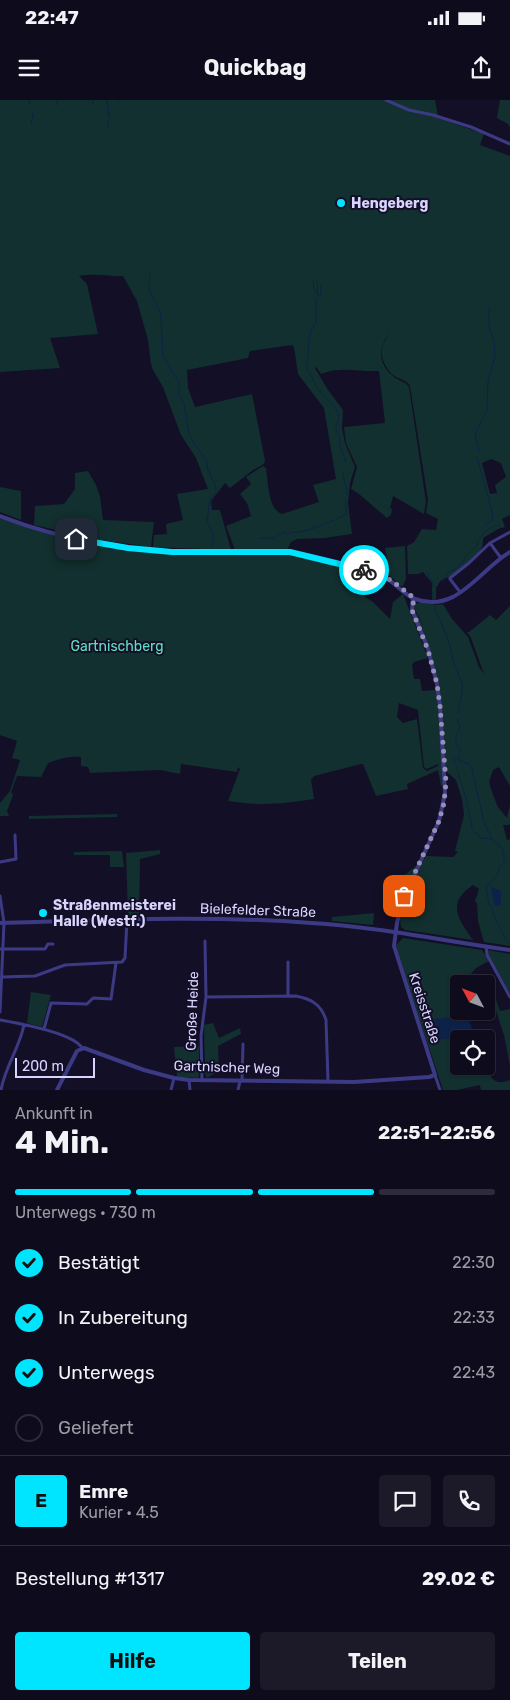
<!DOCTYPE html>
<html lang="de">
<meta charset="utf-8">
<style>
:root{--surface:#0e0b1c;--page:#1c1929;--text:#f1f3f6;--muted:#9b9ba3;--line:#2e2b3b;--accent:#00e5ff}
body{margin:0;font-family:Rubik,sans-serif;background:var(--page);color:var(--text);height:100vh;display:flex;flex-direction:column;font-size:19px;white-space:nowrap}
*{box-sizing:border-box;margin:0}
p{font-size:16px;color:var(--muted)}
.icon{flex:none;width:28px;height:28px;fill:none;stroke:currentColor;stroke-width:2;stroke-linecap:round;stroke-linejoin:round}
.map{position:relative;height:990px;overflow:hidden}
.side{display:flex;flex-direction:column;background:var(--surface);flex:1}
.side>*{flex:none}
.needle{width:32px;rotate:311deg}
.buttons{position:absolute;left:450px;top:875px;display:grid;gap:10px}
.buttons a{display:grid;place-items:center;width:45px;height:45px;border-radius:5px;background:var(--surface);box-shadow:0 1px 4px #0004,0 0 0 1px var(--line);font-size:25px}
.scale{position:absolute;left:15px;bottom:12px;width:80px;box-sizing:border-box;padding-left:5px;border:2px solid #d9d4ff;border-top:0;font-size:14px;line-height:18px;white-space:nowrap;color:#d9d4ff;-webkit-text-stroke:4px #130f26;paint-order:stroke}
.pin{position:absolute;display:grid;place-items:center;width:42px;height:42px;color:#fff;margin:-21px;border-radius:10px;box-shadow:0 2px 8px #0006}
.courier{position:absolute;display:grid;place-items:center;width:50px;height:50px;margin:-25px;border:4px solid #00e5ff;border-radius:50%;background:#fff;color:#222;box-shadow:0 1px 6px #0007}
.head em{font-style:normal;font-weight:700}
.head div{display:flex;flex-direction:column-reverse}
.head{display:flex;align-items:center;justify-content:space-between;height:85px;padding:0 15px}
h1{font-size:32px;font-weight:700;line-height:38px}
.bar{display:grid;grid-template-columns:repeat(4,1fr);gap:8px 5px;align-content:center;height:60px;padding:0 15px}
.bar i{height:6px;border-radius:4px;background:var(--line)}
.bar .selected{background:var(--accent)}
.bar p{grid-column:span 4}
.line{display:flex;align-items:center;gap:12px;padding:0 15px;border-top:1px solid var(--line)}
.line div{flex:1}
.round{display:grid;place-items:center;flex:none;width:52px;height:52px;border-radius:5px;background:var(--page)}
ol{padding:0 15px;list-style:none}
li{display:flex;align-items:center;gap:15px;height:55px}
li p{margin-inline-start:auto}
li .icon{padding:5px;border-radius:50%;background:var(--accent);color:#111;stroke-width:4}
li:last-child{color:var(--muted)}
li i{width:28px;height:28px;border:2px solid var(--line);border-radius:50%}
.cta{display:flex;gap:10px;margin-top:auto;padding:10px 15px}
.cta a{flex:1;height:58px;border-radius:5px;background:var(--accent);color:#111;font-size:20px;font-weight:700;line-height:58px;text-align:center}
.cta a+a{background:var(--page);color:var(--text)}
.status{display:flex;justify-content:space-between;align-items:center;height:35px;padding:0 25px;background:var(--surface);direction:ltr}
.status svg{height:14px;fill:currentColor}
header{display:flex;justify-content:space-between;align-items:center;height:65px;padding:0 15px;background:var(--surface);font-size:22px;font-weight:700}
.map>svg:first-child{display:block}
.green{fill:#12302f;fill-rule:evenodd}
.water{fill:#0c2248}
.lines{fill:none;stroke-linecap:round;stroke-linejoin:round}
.stream{stroke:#0c2248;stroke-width:1}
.minor{stroke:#3d3a85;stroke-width:3}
.tertiary{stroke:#3d3a85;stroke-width:4}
.done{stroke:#948fb3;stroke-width:5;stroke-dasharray:0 9}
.route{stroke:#00e5ff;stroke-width:6}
.poi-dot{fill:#00e5ff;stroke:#130f26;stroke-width:2}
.labels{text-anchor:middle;stroke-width:4;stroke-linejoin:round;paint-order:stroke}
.poi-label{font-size:14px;font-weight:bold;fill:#d9d4ff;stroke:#130f26;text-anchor:start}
.park-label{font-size:14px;fill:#5fe0c0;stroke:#130f26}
.street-label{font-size:14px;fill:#d9d4ff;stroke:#130f26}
</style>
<div class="status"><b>22:47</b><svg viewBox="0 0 49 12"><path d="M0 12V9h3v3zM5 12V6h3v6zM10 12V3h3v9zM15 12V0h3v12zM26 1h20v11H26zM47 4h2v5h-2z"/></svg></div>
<header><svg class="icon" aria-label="menu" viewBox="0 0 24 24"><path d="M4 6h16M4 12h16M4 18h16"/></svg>Quickbag<svg class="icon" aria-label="share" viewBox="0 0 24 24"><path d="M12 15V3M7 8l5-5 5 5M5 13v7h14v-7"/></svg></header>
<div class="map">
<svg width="510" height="990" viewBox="0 0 510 990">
<rect width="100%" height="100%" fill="#130f26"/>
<path class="green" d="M 0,0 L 435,0 L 438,16 L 433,16 L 484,34 L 480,45 L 510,56 L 510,415 L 502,419 L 505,427 L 498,429 L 483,438 C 483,440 483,445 482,447 C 477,459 453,477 441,480 L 436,488 L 436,499 L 432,500 L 432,483 L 423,472 L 418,474 L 408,474 L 407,446 L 414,442 L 422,429 L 436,430 L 438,419 L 426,413 L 428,400 L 410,286 C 406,280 402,280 396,277 C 388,273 380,259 382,249 C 383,243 387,239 389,234 C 378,248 378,264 393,276 C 398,281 405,281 409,287 L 426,402 L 424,414 L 393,396 L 390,408 L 392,409 L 391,415 L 387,418 L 359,394 L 351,389 L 357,367 L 346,343 L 344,327 L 385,323 L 379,271 C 359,272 340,266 321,274 L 316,267 L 315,268 L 328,290 L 343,310 L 342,328 L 345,343 L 355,367 L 350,383 L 348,403 L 352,434 L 324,438 L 297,439 L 291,442 L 287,450 L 235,450 L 226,426 L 251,416 L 247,403 L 240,394 L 251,384 L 246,377 L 263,366 L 266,368 C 268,381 268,410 282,414 L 319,402 L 313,385 L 336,379 L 324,308 L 298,274 L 294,247 L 292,245 L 250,251 L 248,258 L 187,270 L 188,288 L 195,307 L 252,294 L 265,361 L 264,364 L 253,370 L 230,388 L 225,383 L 211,401 L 212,410 L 220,410 L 231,450 L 153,447 L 154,435 L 167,434 L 166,424 L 183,420 L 177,394 L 208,389 L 196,358 L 181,335 L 163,287 L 153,270 L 151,264 L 148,240 L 137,201 L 123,176 C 109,176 93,173 79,176 L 87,184 L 98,234 L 50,238 L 60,268 L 0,272 ZM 491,359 L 501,363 L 506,377 L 495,385 L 497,393 L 490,394 L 482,363 Z
M 500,0 L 510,0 L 510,28 L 508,24 L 497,18 Z
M 88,371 L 96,385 L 100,396 L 103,420 L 154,422 L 151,447 L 95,439 L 34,425 L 35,406 L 64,404 L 75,389 L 75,373 Z
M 0,387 L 21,391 L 21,420 L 0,412 Z
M 0,417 L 59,437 L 114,448 L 153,452 L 217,454 L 283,453 L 368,473 L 361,491 L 362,495 L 373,502 L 390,519 L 393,502 L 403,494 L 428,558 L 414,562 L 412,565 L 414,579 L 420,579 L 422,591 L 436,590 L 441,601 L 434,565 L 414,510 L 424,526 L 414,508 L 415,504 C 424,500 434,507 443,504 L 452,519 L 468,537 L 479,567 L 484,574 L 471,538 L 467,532 L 469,532 L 490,515 L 496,520 L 510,506 L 510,686 L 499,667 L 493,670 L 489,682 L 493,695 L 498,707 L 507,718 L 510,705 L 510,723 L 509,725 L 503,725 L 507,740 L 510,739 L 510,846 L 484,842 L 478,821 L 477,803 L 475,801 L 479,789 L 473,785 C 446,803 458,819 473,840 L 405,830 L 401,827 C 396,807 416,774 426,756 L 453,757 L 458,752 L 455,751 L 464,715 L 462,699 L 456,680 L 447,672 L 444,672 L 443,685 L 441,686 L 438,670 L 407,684 L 408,689 L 376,696 L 363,664 L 361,664 L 314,676 L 311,680 L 314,699 C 283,704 259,706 228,701 L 240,669 L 238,667 L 237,672 L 181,664 L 180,674 L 160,670 L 90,673 L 88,667 L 81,666 L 81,657 C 69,656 59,659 48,663 L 41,677 L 17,676 L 11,692 L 13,695 L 7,711 L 9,716 L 0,716 L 0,703 L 10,691 L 20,660 L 12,658 L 17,641 L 0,635 ZM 399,603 L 418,610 L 424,667 L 427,669 L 438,664 L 438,666 L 427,671 L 423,668 L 417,619 L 403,623 L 397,617 Z
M 405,446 L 406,479 L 403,486 L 401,486 L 390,476 L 385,448 Z
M 117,714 L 117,717 L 29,719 L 29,716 Z
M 160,750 L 160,754 L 140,759 L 139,817 L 128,817 L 126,753 Z
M 122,751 L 124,767 L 110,767 L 110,755 L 74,755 L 74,752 Z
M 417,765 L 404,793 L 396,782 Z
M 374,813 L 373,825 L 332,821 L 332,817 Z
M 403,838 L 482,850 L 489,861 L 476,868 L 470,875 L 474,884 L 459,884 L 459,911 L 465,911 C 456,923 441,915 431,923 L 433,937 L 435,940 L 446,938 L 459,942 L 459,966 L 486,966 L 486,944 L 490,948 C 487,963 485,990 510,980 L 510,990 L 481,990 L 480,985 L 457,990 L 443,990 L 397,851 L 396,845 Z
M 488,850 L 510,854 L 510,894 L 488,856 Z
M 486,888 L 492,888 L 500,911 L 510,909 L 510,966 L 504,935 L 492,899 L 486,896 Z
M 31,892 L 51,895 L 42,927 L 27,923 Z
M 213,923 L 219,938 L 240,928 L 241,934 L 218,946 L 219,971 L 207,978 L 205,974 L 204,925 Z
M 199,946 L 199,977 L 197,978 L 177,977 L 174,947 Z"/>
<path class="water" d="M 491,787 L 501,791 L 501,805 L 496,806 L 494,805 Z
M 465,911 L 467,911 L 473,934 L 468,935 L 473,939 L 459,939 L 459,942 L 446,938 L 437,941 L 434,939 L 431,923 L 432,920 C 444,916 456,922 465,911 Z"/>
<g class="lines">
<path class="stream" d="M 57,0 L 57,5
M 106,0 L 108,5 L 109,17
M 88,1 L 89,0
M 118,2 L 118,0
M 29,4 L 30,0
M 93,4 L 93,0
M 31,25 L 33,14
M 108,26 L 108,21
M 150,172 L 149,189 L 160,212 L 161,218 L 163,256 L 178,281 L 180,287 L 178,293 L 184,303 L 189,334 L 194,344 L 207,361 L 207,368 L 216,387 L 216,392 L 213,396 L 213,398
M 313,181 L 314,189 L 318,195 L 321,194 L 321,184
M 317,181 L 318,196
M 316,199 L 316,223 L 311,231 L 309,238 L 307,269 L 318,289 L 334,306 L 338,313 L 339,317 L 336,327 L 336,331 L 339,335 L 341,349 L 346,362
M 479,351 L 475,334 L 487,310 L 488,281 L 495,256 L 494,240 L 489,227 L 489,207
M 477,357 L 493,415 L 492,420 L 485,426
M 343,373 C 343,382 348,387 347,395
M 212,397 L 210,399 L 207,422 C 213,430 214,438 212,448
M 346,400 L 346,413 L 348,416
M 260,438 L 275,438 L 283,432 L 288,434 L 292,432 C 303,434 337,420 346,414
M 427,473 L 433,483 L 433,487
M 442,481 L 450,471 L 454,470 L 463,462 L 467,455 L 477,445 L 478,441 L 485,431 L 496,425 L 500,426
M 433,492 L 433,500
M 435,506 L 435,510 C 443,527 450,541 453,560 C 454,566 459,569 458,575 C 467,586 459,600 458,613
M 457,618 L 460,628 L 456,635 L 456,645 L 460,648 L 460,653
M 459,655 L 459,661 L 467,663 L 472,669 L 484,722 L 492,739 L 502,748 L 504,753 L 504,763 L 500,766 L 497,775 L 486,787 L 489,804 L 491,805 L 494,816 L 507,842 L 510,842
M 457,668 L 454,660 L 458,657
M 457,670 L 467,702 L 472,728
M 473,731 L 481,738 L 492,739"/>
<path class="minor" d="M 386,0 L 409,10 L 433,15 L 471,27 L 510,44
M 490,443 L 501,458
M 460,492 L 450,479 L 450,478 L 469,463 L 490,443 L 510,432
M 0,762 L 16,759 L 15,735
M 0,796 L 4,823 L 0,912
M 486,846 L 487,855 L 510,897
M 0,849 L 45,849 L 48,844 L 53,844
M 2,877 L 35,876 L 65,865 L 122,862 L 125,858 L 127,820
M 288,896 L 288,862
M 206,897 L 296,896 C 311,899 321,904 326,920 L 328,981
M 0,920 C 17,923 74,933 82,948
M 44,929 L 51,903 L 87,904 L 93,898 L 111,899 L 116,863
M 435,975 L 440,990
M 189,980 L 190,990
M 202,981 L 201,936 L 206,897 L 205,841
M 242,981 L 243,944
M 1,990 C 5,967 19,949 24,925
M 171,990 L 174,978
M 238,990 L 240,981"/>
<path class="tertiary" d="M 0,416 C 67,442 137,452 208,453 C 235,453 262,449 288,452 C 319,456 351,466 380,475 C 394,480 402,494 415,499 C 457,514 478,471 510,452
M 0,823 C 104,820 207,815 311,823 C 378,827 444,841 510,850
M 57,990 L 77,951 L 84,948 L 144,970 L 174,978 L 189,980 L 354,982 L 429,977 L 435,975 L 394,846 L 397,823 L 402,802 L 439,721 L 445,693 L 440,606 L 437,584 L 428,549 L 412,510 L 413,498"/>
</g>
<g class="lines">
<path class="done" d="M 364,470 L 391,480 L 414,498 L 412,510 L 428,550 L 437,584 L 440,606 L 446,682 L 444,703 L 439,721 L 404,796"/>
<path class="route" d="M 76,439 L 128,448 L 172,452 L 290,452 L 364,470"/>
</g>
<g class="poi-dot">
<circle cx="341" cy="103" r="5"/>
<circle cx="43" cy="813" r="5"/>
</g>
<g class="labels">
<g class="poi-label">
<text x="351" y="108">Hengeberg</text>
<text x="53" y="810">Straßenmeisterei<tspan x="53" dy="16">Halle (Westf.)</tspan></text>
</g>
<g class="park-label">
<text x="117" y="551">Gartnischberg</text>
</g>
<g class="street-label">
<text transform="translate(258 810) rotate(2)" y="5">Bielefelder Straße</text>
<text transform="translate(425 908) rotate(72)" y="5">Kreisstraße</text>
<text transform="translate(192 911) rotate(-88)" y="5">Große Heide</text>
<text transform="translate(227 967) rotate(2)" y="5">Gartnischer Weg</text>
</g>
</g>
</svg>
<div class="buttons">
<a><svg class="needle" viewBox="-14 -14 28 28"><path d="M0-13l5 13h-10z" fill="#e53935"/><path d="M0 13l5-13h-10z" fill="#9b9ba3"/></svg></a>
<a><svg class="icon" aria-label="locate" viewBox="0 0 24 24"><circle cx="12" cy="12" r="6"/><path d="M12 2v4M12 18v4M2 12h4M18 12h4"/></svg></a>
</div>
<div class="scale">200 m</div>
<div class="pin" style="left:404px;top:796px;background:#ea580c"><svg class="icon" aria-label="bag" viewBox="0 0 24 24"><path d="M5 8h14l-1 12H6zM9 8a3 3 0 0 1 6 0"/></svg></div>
<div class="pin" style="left:76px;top:439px;background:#1f2937"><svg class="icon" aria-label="home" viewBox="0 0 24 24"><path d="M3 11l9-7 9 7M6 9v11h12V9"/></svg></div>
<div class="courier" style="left:364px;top:470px"><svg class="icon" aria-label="bike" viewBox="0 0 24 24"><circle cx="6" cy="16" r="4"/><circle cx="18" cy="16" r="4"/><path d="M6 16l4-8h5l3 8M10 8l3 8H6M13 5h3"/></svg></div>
</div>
<section class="side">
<div class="head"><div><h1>4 Min.</h1><p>Ankunft in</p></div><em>22:51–22:56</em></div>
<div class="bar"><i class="selected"></i><i class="selected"></i><i class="selected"></i><i></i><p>Unterwegs · 730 m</p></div>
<ol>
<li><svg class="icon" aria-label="check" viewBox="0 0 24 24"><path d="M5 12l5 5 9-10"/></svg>Bestätigt<p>22:30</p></li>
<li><svg class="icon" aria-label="check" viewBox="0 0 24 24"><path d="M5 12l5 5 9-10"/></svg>In Zubereitung<p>22:33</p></li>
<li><svg class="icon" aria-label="check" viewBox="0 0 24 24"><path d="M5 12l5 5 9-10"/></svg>Unterwegs<p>22:43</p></li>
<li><i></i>Geliefert</li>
</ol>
<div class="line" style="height:90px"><b class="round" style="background:var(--accent);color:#111">E</b><div><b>Emre</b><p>Kurier · 4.5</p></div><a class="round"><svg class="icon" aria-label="chat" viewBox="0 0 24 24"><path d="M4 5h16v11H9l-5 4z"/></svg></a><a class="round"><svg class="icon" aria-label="phone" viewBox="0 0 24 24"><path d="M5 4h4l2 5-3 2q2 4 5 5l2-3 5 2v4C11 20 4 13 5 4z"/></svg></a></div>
<div class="line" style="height:65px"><div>Bestellung #1317</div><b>29.02 €</b></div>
<div class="cta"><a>Hilfe</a><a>Teilen</a></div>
</section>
